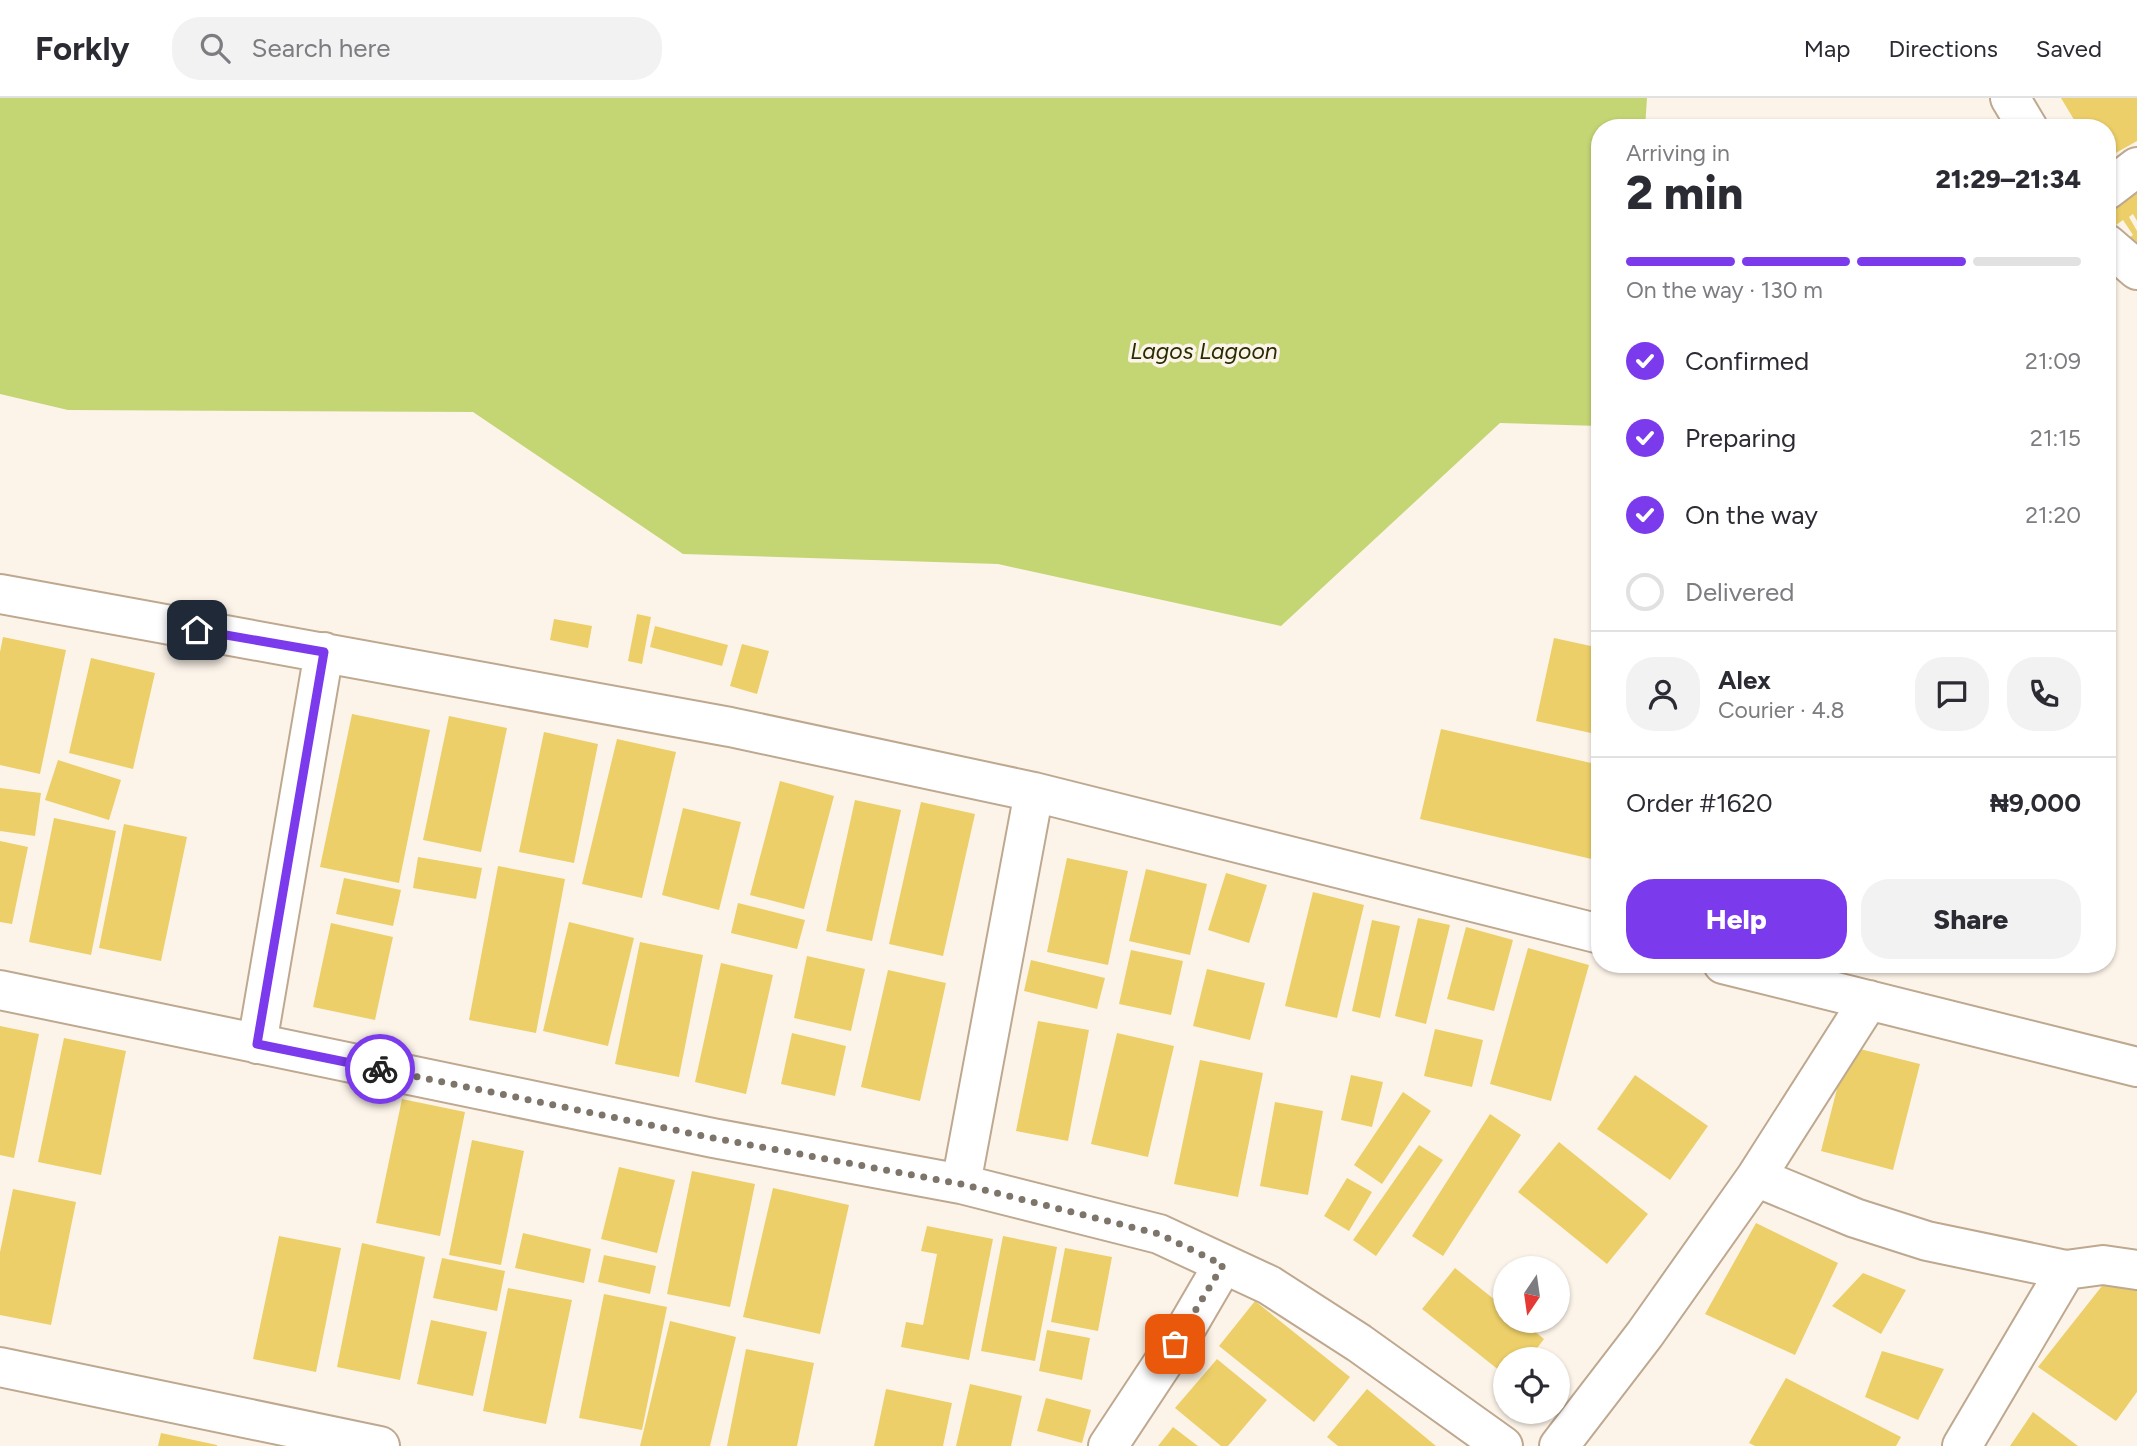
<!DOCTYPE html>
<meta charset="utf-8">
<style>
:root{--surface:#fff;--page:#f2f2f3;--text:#2b2b33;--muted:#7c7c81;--line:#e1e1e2;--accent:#7c3aed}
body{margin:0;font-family:Figtree,sans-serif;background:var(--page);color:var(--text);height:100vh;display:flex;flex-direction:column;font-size:26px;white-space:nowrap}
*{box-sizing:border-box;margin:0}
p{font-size:23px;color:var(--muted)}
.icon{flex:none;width:38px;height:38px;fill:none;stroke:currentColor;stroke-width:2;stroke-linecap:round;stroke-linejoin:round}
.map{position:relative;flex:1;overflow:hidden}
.sheet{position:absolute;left:1591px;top:21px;width:525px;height:854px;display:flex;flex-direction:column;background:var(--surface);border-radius:28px;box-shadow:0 2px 5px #0004}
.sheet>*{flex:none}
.needle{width:46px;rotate:193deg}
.fabs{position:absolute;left:1493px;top:1158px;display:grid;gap:14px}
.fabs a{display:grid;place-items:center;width:77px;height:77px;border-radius:50%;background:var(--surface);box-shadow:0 2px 5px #0004;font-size:35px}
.pin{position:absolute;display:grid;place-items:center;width:60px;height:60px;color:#fff;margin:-30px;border-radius:14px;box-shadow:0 4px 10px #0006}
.courier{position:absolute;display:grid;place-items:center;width:70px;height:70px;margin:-35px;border:5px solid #7c3aed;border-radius:50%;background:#fff;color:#222;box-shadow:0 2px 9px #0007}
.headline em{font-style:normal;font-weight:800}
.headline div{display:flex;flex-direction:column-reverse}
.headline{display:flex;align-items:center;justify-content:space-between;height:119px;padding:0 35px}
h1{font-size:46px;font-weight:800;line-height:52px}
.bar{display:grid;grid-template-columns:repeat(4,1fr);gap:10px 7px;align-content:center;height:84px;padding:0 35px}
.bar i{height:9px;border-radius:5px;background:var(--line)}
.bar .current{background:var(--accent)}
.bar p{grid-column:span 4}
.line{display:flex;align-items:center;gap:18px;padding:0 35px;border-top:2px solid var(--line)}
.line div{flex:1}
.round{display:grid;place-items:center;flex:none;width:74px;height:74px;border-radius:28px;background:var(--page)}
ol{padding:0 35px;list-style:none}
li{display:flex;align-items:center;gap:21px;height:77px}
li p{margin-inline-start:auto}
li .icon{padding:7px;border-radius:50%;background:var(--accent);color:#fff;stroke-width:4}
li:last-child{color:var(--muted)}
li i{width:38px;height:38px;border:4px solid var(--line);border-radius:50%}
.action{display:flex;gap:14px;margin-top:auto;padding:14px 35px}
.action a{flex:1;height:80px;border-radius:28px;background:var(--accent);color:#fff;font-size:28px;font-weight:800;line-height:80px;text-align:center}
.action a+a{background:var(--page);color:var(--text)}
header{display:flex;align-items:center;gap:42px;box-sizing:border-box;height:98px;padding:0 35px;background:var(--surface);border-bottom:2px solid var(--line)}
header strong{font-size:33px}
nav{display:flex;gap:38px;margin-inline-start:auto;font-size:24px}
.search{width:490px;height:63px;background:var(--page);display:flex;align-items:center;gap:18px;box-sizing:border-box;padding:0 24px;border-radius:28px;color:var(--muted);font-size:26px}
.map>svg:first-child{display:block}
.water{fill:#c3d673}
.building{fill:#eccf69}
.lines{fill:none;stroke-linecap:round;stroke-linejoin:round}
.minor-casing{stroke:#bea890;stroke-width:42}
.minor{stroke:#fff;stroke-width:38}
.done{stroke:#7d746a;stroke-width:7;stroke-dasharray:0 12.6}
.route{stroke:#7c3aed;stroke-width:9}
.labels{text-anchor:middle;stroke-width:7;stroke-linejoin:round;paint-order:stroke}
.water-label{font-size:23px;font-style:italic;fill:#272d03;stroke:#fdf4e9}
</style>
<header>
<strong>Forkly</strong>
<div class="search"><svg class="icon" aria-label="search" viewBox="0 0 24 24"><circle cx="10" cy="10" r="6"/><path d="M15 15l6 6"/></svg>Search here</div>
<nav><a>Map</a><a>Directions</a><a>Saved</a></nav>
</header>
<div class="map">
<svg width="2137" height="1348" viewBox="0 0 2137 1348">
<rect width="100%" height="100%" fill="#fdf4e9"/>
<path class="water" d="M 0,0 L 1647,0 L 1645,30 L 1600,30 L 1599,328 L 1500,325 L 1281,528 L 998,466 L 683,456 L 473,314 L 68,312 L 0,296 Z"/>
<path class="building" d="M 2061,0 L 2137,0 L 2137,43 L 2107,60 L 2107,30 L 2079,30 Z
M 2137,80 L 2137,123 L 2133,116 L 2129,119 L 2137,133 L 2137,149 L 2125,142 L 2133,137 L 2123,122 L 2116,127 L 2107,112 L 2107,99 Z
M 637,516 L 651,519 L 642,566 L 628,563 Z
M 554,521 L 592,528 L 588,550 L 550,542 Z
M 655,528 L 728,547 L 722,568 L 650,549 Z
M 3,539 L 66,552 L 40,676 L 0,667 L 0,554 Z
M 1554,540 L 1600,550 L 1600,637 L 1536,623 Z
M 742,546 L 769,553 L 757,596 L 730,588 Z
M 91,560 L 155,575 L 133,671 L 69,655 Z
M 352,616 L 430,632 L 399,785 L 320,769 Z
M 449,618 L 507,630 L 481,754 L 423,742 Z
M 1441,631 L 1600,667 L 1600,763 L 1420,721 Z
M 544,634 L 598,646 L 574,765 L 519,754 Z
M 617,641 L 676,654 L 642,800 L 582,786 Z
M 58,662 L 121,682 L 109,722 L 45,702 Z
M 780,683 L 834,698 L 804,811 L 750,797 Z
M 0,690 L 41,695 L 35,738 L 0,733 Z
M 855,702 L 901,712 L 872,843 L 826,833 Z
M 921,704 L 975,716 L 943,858 L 889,846 Z
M 683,710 L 741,724 L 719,812 L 662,797 Z
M 54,720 L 116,733 L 91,857 L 29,844 Z
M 124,726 L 187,739 L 161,863 L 99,850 Z
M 0,743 L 28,749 L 12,826 L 0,824 Z
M 418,759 L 482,770 L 476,801 L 413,790 Z
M 1067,760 L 1128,773 L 1108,867 L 1047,854 Z
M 498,768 L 565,781 L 536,935 L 469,922 Z
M 1146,771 L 1207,786 L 1190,857 L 1129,843 Z
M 1226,775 L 1267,787 L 1249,845 L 1208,832 Z
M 344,780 L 401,792 L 393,828 L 336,816 Z
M 1313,794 L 1364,807 L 1337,920 L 1285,908 Z
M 738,805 L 805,822 L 797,851 L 731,835 Z
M 1418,820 L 1450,827 L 1426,926 L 1395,918 Z
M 1372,822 L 1400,828 L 1380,920 L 1352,913 Z
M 569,824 L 634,840 L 608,948 L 543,933 Z
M 331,825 L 393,839 L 375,922 L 313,909 Z
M 1466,829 L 1513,842 L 1494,913 L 1447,901 Z
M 640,844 L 703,857 L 679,979 L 615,966 Z
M 1528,850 L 1589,867 L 1551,1003 L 1490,986 Z
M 1131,852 L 1183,863 L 1171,917 L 1119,906 Z
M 807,858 L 865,871 L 851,933 L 794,920 Z
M 1031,862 L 1105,880 L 1097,911 L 1024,893 Z
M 721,865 L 773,877 L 746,996 L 695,984 Z
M 1207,871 L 1265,885 L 1250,942 L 1193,928 Z
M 888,872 L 946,885 L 920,1003 L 861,989 Z
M 1038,923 L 1089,932 L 1068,1043 L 1016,1033 Z
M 0,928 L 39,936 L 14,1060 L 0,1057 Z
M 1435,931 L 1483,942 L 1472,989 L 1424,978 Z
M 792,935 L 846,948 L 835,998 L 781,986 Z
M 1117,935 L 1174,948 L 1148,1059 L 1091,1046 Z
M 64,940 L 126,953 L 101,1077 L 38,1064 Z
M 1848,948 L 1920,966 L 1893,1072 L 1821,1053 Z
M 1200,962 L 1263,975 L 1238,1099 L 1174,1086 Z
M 1351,977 L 1383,984 L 1372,1029 L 1341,1022 Z
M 1635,977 L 1708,1028 L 1670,1082 L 1597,1031 Z
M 1403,994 L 1431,1013 L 1382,1086 L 1354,1067 Z
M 402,1001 L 465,1014 L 440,1138 L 376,1125 Z
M 1275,1004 L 1323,1013 L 1308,1097 L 1260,1088 Z
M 1490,1016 L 1521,1037 L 1443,1158 L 1412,1138 Z
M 472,1042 L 524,1053 L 501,1167 L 449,1157 Z
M 1559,1044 L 1648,1116 L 1607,1166 L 1518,1094 Z
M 1419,1047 L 1443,1062 L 1376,1158 L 1353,1142 Z
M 619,1069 L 675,1082 L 657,1155 L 601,1141 Z
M 692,1073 L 755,1086 L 730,1209 L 667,1196 Z
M 1347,1080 L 1372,1094 L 1349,1133 L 1324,1118 Z
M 773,1090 L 849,1107 L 820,1236 L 743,1219 Z
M 13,1091 L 76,1104 L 51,1227 L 0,1217 L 0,1154 Z
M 1756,1125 L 1838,1165 L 1795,1257 L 1705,1216 Z
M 927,1128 L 993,1141 L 969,1262 L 901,1249 L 906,1224 L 923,1227 L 937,1156 L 921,1153 Z
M 523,1135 L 591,1151 L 584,1185 L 515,1170 Z
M 279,1138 L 341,1150 L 316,1274 L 253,1261 Z
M 1003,1138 L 1057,1149 L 1035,1263 L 981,1253 Z
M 362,1145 L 425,1159 L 400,1282 L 337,1269 Z
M 1065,1150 L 1112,1159 L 1098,1233 L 1051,1224 Z
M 604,1157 L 656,1168 L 650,1196 L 598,1184 Z
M 442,1160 L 505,1173 L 497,1213 L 433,1200 Z
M 1455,1170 L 1505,1210 L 1505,1223 L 1522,1223 L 1544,1241 L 1528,1262 L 1505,1262 L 1505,1277 L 1422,1211 Z
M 2113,1174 L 2137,1188 L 2137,1294 L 2116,1323 L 2038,1269 Z
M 1863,1175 L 1906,1192 L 1881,1236 L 1832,1208 Z
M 508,1190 L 572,1202 L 546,1326 L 483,1313 Z
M 604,1196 L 667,1209 L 642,1332 L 579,1320 Z
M 1255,1203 L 1350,1279 L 1314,1324 L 1219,1248 Z
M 431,1222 L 487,1234 L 473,1298 L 417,1286 Z
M 670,1223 L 736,1239 L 710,1348 L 640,1348 Z
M 1047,1232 L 1090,1240 L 1082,1282 L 1039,1273 Z
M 746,1251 L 814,1265 L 797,1348 L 727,1348 Z
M 1882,1253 L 1944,1271 L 1918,1322 L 1865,1299 Z
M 1217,1261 L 1267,1302 L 1228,1348 L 1221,1348 L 1175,1310 Z
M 1786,1280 L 1901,1339 L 1896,1348 L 1755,1348 L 1749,1345 Z
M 970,1286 L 1022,1298 L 1011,1348 L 956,1348 Z
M 886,1291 L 952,1305 L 943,1348 L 874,1348 Z
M 1367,1291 L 1436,1348 L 1338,1348 L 1327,1339 Z
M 1046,1300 L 1091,1312 L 1082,1345 L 1037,1333 Z
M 2033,1314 L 2078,1348 L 2010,1348 Z
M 1173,1329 L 1198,1348 L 1158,1348 Z
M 161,1335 L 217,1347 L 217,1348 L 158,1348 Z"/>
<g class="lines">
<g class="minor-casing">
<path id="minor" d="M 2010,0 L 2028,30
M 2107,92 L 2137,69
M 2107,146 L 2137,172
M 0,496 L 730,629 L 1034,694 L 1600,836
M 1723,866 L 2137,969
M 0,892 L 713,1040 L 961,1086 L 1159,1136 L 1269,1187 L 1359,1245 L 1503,1348
M 257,946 L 324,554
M 1756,1079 L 1855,1120 L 1927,1143 L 2066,1172 L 2103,1167 L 2137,1172
M 961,1086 L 1034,694
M 0,1269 L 380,1348
M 1108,1348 L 1188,1227 L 1223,1167
M 1559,1348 L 1645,1236 L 1756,1079 L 1869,902
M 1962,1348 L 2066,1172"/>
</g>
<use href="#minor" class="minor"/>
</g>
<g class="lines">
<path class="done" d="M 380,971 L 713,1040 L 961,1086 L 1159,1136 L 1223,1167 L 1175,1246"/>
<path class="route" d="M 197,532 L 324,554 L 257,946 L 380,971"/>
</g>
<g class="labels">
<g class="water-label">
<text x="1204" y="261">Lagos Lagoon</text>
</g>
</g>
</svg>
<div class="fabs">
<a><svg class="needle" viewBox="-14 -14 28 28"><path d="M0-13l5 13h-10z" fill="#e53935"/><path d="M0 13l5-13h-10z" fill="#7c7c81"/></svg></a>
<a><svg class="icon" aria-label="locate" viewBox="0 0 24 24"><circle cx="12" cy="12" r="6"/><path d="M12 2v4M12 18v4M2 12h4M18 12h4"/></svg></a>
</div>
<div class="pin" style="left:1175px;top:1246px;background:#ea580c"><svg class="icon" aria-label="bag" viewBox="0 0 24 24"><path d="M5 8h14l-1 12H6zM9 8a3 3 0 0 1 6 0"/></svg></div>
<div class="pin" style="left:197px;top:532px;background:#1f2937"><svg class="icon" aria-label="home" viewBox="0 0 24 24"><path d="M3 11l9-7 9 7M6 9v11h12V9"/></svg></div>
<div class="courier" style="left:380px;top:971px"><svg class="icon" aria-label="bike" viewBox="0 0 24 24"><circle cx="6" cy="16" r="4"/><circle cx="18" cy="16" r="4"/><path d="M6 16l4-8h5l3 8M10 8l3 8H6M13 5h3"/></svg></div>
<section class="sheet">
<div class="headline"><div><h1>2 min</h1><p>Arriving in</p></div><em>21:29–21:34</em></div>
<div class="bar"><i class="current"></i><i class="current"></i><i class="current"></i><i></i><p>On the way · 130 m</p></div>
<ol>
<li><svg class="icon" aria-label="check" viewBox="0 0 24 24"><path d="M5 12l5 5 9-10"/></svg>Confirmed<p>21:09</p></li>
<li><svg class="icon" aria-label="check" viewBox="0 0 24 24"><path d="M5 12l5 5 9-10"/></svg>Preparing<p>21:15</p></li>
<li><svg class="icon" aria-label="check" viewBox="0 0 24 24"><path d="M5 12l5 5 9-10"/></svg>On the way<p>21:20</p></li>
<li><i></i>Delivered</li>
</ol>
<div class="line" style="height:126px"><a class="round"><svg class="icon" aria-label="person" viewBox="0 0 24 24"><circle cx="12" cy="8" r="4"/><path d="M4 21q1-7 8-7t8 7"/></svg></a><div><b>Alex</b><p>Courier · 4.8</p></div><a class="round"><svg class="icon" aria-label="chat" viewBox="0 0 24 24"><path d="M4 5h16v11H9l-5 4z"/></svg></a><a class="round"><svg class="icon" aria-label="phone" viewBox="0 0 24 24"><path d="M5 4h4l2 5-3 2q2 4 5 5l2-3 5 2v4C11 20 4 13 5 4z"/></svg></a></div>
<div class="line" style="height:91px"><div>Order #1620</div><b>₦9,000</b></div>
<div class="action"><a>Help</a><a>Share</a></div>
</section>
</div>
